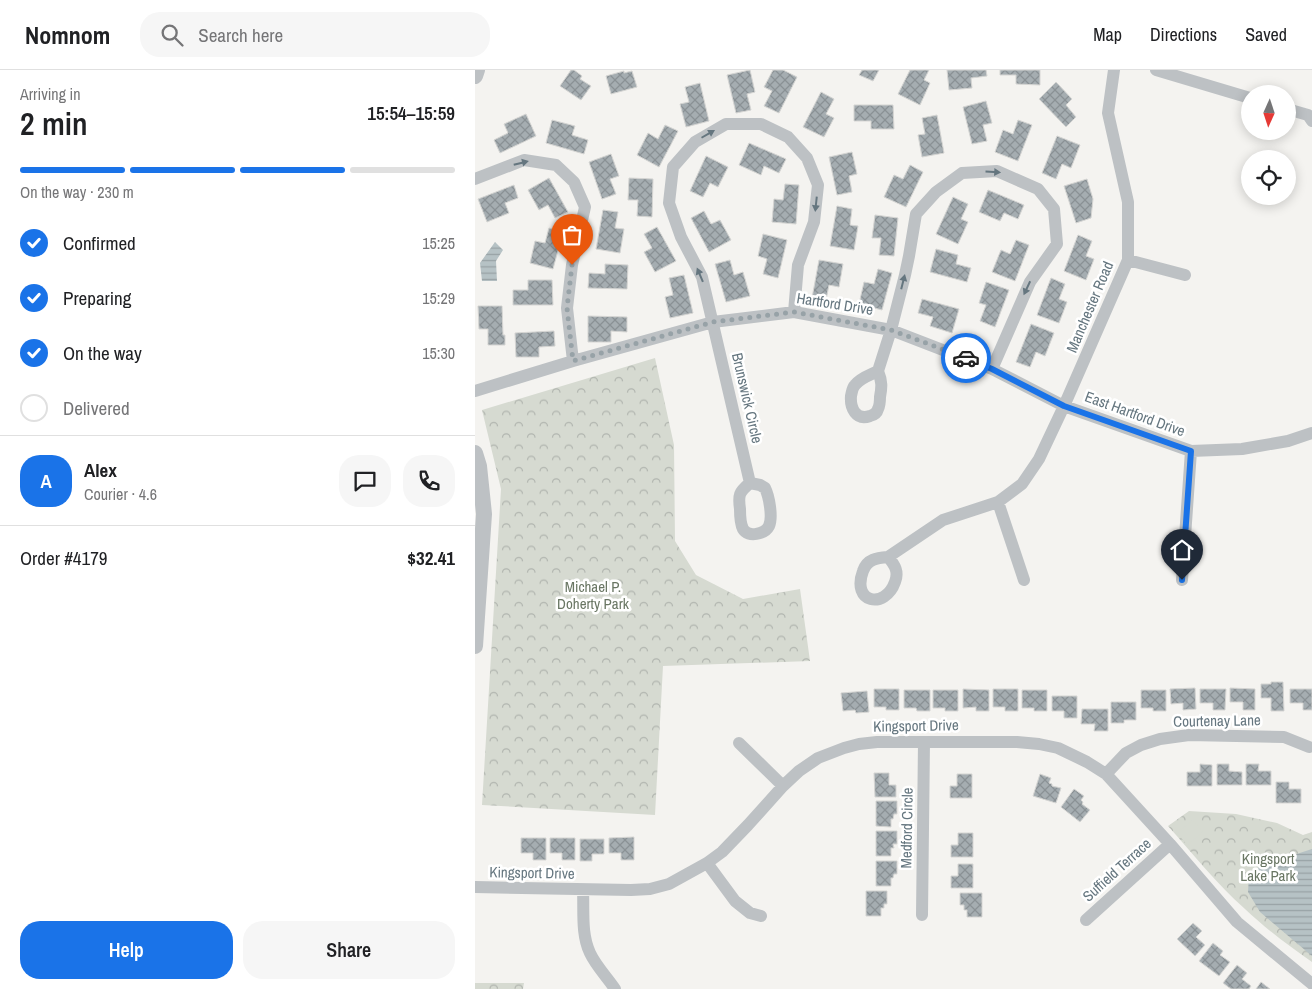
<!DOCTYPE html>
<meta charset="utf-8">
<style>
:root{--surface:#fff;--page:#f6f6f6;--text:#202124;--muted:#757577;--line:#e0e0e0;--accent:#1a73e8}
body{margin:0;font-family:"Archivo Narrow",sans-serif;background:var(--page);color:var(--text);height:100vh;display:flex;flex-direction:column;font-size:19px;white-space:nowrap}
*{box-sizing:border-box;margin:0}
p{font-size:16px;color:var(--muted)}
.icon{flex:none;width:28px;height:28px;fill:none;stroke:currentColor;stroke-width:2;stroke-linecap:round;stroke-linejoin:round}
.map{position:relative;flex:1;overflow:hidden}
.side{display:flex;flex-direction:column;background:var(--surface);width:475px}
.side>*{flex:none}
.needle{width:32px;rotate:183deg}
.tools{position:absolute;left:766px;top:15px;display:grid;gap:10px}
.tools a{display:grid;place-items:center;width:55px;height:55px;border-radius:50%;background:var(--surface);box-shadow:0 2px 12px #0003;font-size:25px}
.pin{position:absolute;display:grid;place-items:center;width:42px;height:42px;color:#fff;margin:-51px -21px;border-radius:50% 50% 50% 0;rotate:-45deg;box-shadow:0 0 5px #0007}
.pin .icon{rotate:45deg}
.courier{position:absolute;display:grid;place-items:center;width:50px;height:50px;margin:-25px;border:4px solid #1a73e8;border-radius:50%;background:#fff;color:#222;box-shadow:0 1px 6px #0007}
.summary em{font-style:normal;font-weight:600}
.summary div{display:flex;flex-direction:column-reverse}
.summary{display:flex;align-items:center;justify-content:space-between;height:85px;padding:0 20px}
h1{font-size:32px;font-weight:600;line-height:38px}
.bar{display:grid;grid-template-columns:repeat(4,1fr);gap:8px 5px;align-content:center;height:60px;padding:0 20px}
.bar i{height:6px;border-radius:4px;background:var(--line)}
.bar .on{background:var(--accent)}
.bar p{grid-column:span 4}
.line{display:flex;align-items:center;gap:12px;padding:0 20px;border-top:1px solid var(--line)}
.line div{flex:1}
.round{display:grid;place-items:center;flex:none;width:52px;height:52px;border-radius:20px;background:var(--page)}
ol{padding:0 20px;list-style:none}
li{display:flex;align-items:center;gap:15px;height:55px}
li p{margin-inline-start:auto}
li .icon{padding:5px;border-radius:50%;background:var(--accent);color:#fff;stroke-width:4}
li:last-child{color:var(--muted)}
li i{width:28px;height:28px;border:2px solid var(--line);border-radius:50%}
.button{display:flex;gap:10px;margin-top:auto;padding:10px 20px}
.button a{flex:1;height:58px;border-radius:20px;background:var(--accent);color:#fff;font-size:20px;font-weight:600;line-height:58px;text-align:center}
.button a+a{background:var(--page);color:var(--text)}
header{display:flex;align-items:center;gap:30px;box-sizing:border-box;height:70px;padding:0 25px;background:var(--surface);border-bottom:1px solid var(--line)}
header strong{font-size:24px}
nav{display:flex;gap:28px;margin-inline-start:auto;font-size:18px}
.search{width:350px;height:45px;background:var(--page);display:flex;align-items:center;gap:12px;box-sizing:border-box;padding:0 18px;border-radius:20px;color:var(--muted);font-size:19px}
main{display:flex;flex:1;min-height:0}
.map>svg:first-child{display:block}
.forest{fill:url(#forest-crowns)}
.garden{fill:#d6dad1}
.water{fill:url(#water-rules)}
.building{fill:url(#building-cross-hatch);stroke:#d5d5d3}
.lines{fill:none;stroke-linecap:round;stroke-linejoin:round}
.minor{stroke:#bdc1c4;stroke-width:12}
.tertiary{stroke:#bdc1c4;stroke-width:16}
.oneway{fill:#65767f}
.done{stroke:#97a2a7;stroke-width:5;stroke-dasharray:0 9}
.route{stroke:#1a73e8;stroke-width:6}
.labels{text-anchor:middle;stroke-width:5;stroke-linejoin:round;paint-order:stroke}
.street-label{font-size:15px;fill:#65767f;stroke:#fff}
.park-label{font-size:15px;fill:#697663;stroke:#fff}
</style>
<header>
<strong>Nomnom</strong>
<div class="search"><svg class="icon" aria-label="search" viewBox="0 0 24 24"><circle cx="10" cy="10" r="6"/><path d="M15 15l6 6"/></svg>Search here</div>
<nav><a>Map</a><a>Directions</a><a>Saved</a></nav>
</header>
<main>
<section class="side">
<div class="summary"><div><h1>2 min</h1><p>Arriving in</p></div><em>15:54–15:59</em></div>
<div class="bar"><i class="on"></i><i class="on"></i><i class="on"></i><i></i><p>On the way · 230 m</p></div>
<ol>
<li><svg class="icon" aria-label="check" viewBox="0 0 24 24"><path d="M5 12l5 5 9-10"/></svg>Confirmed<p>15:25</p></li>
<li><svg class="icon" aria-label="check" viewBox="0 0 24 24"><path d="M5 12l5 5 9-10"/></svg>Preparing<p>15:29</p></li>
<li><svg class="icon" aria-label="check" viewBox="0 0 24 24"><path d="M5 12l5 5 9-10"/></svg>On the way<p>15:30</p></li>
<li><i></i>Delivered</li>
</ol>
<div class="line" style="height:90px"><b class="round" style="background:var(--accent);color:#fff">A</b><div><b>Alex</b><p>Courier · 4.6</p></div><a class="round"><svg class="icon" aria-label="chat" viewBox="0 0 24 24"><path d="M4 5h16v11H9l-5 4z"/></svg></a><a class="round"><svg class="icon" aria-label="phone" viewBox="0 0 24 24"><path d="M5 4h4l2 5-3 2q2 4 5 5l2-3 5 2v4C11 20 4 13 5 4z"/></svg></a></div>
<div class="line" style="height:65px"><div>Order #4179</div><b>$32.41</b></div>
<div class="button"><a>Help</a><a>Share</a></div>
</section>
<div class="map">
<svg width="837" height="919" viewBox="0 0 837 919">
<defs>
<pattern id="forest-crowns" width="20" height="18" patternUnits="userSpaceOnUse" patternTransform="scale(1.25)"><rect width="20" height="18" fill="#d6dad1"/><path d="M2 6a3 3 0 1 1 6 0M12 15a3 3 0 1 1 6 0" fill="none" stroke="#b1b5af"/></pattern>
<pattern id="water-rules" width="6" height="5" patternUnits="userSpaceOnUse" patternTransform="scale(1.25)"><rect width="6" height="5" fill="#b6c2c5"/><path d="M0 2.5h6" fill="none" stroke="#98a2a5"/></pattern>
<pattern id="building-cross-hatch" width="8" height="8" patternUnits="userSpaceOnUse" patternTransform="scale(1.25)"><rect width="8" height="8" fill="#a5adb1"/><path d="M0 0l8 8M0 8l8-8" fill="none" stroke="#8a9195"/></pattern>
</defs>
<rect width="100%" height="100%" fill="#f4f3f0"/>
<path class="forest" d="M 180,288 L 199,375 L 200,471 L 221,505 L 268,529 L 325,519 L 335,591 L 188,596 L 180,745 L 7,735 L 26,419 L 7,340 Z
M 714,741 L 761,744 L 802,753 L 828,765 L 837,762 L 837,892 C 814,876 790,858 770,839 C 742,814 718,784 693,756 Z
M 0,913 L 49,913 L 48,919 L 0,919 Z"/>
<path class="garden" d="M 718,750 L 728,762 L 712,775 L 702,763 Z"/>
<path class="water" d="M 20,172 L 28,180 L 21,191 L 22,211 L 7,211 L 5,193 Z
M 837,779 L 837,886 L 785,842 L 773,822 L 774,806 L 780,799 L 800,791 Z"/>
<path class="building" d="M 96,0 L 99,0 L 107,6 L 105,9 L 116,16 L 106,30 L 85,16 Z
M 275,0 L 280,22 L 272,24 L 276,40 L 261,43 L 252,5 Z
M 298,0 L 308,0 L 322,7 L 304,43 L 289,36 L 297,21 L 289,17 Z
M 387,0 L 404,0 L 398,11 L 384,5 Z
M 435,0 L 454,0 L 449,10 L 455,13 L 445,35 L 423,24 Z
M 472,0 L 511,0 L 512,6 L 496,8 L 497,18 L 474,20 Z
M 525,0 L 565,0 L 565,15 L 541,14 L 541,5 L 525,5 Z
M 149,1 L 149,3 L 157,1 L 162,17 L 136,24 L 131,6 Z
M 581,12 L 597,29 L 591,35 L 601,47 L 591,57 L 564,29 Z
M 225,13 L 234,51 L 211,57 L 205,34 L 214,32 L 210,17 Z
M 346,22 L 359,29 L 351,44 L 359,48 L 349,67 L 328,57 Z
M 511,31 L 517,53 L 508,55 L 512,71 L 497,74 L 488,37 Z
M 379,35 L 418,35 L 419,59 L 396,59 L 396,51 L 379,51 Z
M 51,44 L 61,66 L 25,83 L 19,70 L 33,63 L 29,54 Z
M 462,45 L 469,83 L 447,87 L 443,65 L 450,64 L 447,48 Z
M 77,50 L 100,56 L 97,65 L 113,70 L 109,84 L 71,73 Z
M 543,50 L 557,55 L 543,91 L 520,82 L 528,60 L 538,64 Z
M 190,55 L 203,61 L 184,97 L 162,85 L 173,63 L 183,69 Z
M 582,66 L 605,75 L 596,98 L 587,94 L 581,109 L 567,103 Z
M 274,73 L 311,89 L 304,103 L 289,96 L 286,105 L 264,95 Z
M 377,82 L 382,104 L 374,106 L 377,122 L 362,125 L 354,87 Z
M 136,84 L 144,106 L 135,109 L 141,124 L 127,129 L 114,92 Z
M 231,86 L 253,97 L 243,117 L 235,113 L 228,127 L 215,121 Z
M 435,95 L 448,102 L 431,137 L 409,127 L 419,105 L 428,109 Z
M 74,108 L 93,142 L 80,148 L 73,135 L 64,140 L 53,120 Z
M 154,108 L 178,109 L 177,147 L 162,146 L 163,130 L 153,130 Z
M 612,109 L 618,129 L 616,148 L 601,153 L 589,116 Z
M 310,114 L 324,115 L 321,154 L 297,152 L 299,129 L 308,130 Z
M 39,115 L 43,128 L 30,133 L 34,143 L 12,152 L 3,129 Z
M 513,120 L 549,135 L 543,149 L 529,143 L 525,151 L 504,142 Z
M 478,127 L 493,134 L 486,149 L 493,152 L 483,174 L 461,164 Z
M 362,136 L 377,139 L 375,155 L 383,156 L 379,180 L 355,176 Z
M 128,140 L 143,142 L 140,158 L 149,159 L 145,183 L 121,179 Z
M 229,141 L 236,154 L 245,150 L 256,170 L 234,182 L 216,148 Z
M 400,145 L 423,148 L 419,186 L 404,185 L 406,168 L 397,168 Z
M 182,157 L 201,191 L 180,202 L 169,182 L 177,178 L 169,164 Z
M 74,158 L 88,162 L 78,199 L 55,193 L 60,171 L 70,173 Z
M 288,164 L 312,170 L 303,208 L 288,204 L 292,189 L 283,186 Z
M 603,165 L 617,171 L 611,186 L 619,189 L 611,210 L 589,201 Z
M 541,170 L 554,175 L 540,211 L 517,202 L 526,180 L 535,184 Z
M 461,179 L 483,185 L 481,194 L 496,198 L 492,212 L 455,202 Z
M 255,190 L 259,205 L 268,202 L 275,226 L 251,232 L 240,194 Z
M 344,190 L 368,194 L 364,217 L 354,215 L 351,230 L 337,228 Z
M 130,194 L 153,195 L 152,219 L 113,218 L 114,203 L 130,204 Z
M 403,199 L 417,203 L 407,240 L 384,234 L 389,212 L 399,214 Z
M 209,205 L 218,243 L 195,248 L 190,227 L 198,225 L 194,208 Z
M 576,208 L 590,214 L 584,229 L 592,232 L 584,253 L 562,245 Z
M 53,210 L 77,210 L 78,235 L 38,235 L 38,220 L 53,220 Z
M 511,212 L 534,220 L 520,257 L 505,251 L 511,235 L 504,233 Z
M 447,229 L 484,239 L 477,263 L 455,256 L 458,247 L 443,243 Z
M 3,236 L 27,236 L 28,265 L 30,265 L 30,275 L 13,275 L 13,259 L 4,259 Z
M 113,246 L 152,247 L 152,262 L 136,261 L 136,272 L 113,272 Z
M 556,254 L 579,263 L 570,286 L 561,282 L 555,297 L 541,292 Z
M 79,261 L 80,276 L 64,277 L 64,287 L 41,287 L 40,263 Z
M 796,612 L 808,612 L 809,641 L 796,641 L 796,628 L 786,628 L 786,614 L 796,614 Z
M 720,618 L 721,639 L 708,640 L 708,633 L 696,634 L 695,619 Z
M 755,618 L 780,619 L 780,640 L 768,640 L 768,632 L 755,632 Z
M 399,619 L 424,619 L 424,640 L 411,640 L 411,637 L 399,637 Z
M 488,619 L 514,620 L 514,641 L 501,641 L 501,637 L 488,638 Z
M 518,619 L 543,619 L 543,641 L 530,641 L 530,637 L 518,637 Z
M 725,619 L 751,619 L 750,640 L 738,640 L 738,633 L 725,633 Z
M 815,619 L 837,619 L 837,640 L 828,640 L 828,633 L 815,633 Z
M 429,620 L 455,620 L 455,641 L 442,641 L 441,638 L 429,638 Z
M 458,620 L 483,620 L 483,641 L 470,641 L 470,638 L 458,638 Z
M 547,620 L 572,620 L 572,641 L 559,641 L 559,638 L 547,638 Z
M 666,620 L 691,620 L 691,641 L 678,641 L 678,638 L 666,638 Z
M 392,621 L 394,642 L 381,643 L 380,640 L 368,641 L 366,623 Z
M 577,626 L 602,626 L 602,648 L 589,648 L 589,641 L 577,641 Z
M 636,632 L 661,632 L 661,650 L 649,650 L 649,653 L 636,653 Z
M 607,639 L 633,639 L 633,661 L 619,661 L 620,654 L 606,654 Z
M 725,694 L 737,695 L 737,716 L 712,716 L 712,702 L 725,702 Z
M 742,694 L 754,694 L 754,701 L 767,702 L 767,715 L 742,715 Z
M 771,694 L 784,694 L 783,701 L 796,701 L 796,715 L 771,715 Z
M 399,703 L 414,703 L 414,715 L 421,715 L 421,727 L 400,727 Z
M 482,704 L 497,704 L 497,728 L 475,728 L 475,716 L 482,716 Z
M 565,704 L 576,708 L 574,713 L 577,714 L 577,716 L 586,718 L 581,733 L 558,726 Z
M 801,712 L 814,712 L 814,719 L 826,719 L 826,733 L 801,733 Z
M 599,719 L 609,726 L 606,730 L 608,732 L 607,734 L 615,740 L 605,752 L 586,737 Z
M 401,731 L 422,731 L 422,744 L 419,744 L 418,749 L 416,749 L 416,757 L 401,756 Z
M 401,761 L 422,761 L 422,774 L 418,774 L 419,778 L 416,778 L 416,786 L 401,786 Z
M 483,763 L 498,763 L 498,787 L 476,787 L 476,775 L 483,775 Z
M 159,767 L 159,790 L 146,790 L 146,783 L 134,783 L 134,768 Z
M 46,768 L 71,768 L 71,790 L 58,790 L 58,783 L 46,783 Z
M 75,768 L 100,768 L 100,790 L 87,790 L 87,783 L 75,783 Z
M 105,769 L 129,769 L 129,784 L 117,784 L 117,791 L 105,791 Z
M 401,791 L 422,791 L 422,804 L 419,804 L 418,808 L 416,808 L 416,816 L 401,816 Z
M 483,794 L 498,794 L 498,818 L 476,818 L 476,806 L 483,806 Z
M 391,821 L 412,821 L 412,834 L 409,834 L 409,838 L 406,838 L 406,846 L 391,846 Z
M 485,823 L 507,823 L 507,847 L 492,847 L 492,840 L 489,840 L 489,835 L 485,835 Z
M 718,853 L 727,861 L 721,867 L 730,875 L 720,886 L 702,869 Z
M 738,873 L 748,881 L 745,885 L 755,892 L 744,906 L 724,891 Z
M 762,895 L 772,903 L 767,909 L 776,916 L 774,919 L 756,919 L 748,913 Z
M 786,912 L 795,919 L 781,919 Z"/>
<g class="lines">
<path class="minor" d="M 681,0 L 775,28
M 812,39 L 833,45 L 837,51
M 0,109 L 49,90 L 81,95 L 99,112 L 110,137 L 97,195 L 92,238 L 98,291
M 653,190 L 710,205
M 403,301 C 395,305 385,308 380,315 C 377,318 377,322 376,326 C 375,338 381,351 395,346 C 399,345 402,343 403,339 C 405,335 405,331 405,327 C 407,317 407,311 403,301 L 416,260 L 430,205 L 434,186 L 441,144 L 461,122 L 487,103 L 522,101 L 563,119 L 579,139 L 582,174 L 555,212 L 517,299
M 0,321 L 98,291 L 238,252 L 319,242 L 416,260 L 517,299 L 589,336 L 716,381 L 767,379 L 813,371 L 837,363
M 275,413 C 264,422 263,425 265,439 C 265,445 265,453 268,459 C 273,468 290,464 294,456 C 298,447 294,426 290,418 L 285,415 L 275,413 L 227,207 L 206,167 L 194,133 L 198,97 L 220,72 L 251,54 L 286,54 L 313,67 L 332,88 L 343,115 L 339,152 L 323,195 L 319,242
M 523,432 L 549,510
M 413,487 C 420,495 424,502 420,512 C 410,540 376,533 388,501 C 392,489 402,488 413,487 L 468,450 L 523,432 L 547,414 L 564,389 L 589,336 L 653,190 L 653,132 L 633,43 L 639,0
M 707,510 L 716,381
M 264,673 L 308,716
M 631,704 L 651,683 L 666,675 L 685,669 L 714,665 L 809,667 L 834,677
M 232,793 L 260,831 L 275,843 L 286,846
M 0,817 L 156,820 L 175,819 L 194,814 L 232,793 L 247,782 L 273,755 L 308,716 L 324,701 L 343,688 L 369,678 L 384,674 L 402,672 L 542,672 L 564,674 L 583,678 L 612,692 L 631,704 L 695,774 L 762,852 L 837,914
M 108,820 C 109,841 106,864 115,883 C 121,896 132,907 140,919
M 447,845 L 449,672
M 611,850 L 695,774"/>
<path class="tertiary" d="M 0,6 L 2,0
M 0,383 L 4,396 L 9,444 L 0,576"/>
</g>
<defs><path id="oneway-solid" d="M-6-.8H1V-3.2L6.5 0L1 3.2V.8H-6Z" transform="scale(1.25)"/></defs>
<g class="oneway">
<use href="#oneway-solid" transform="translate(233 64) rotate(-30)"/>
<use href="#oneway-solid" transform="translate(46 93) rotate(-14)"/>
<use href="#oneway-solid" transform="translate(518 102) rotate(3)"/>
<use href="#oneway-solid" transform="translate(341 134) rotate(96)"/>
<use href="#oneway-solid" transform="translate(225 205) rotate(-113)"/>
<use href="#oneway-solid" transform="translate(428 212) rotate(-76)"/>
<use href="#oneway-solid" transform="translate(552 218) rotate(115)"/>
</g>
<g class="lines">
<path class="done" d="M 97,195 L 92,238 L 98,291 L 238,252 L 319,242 L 416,260 L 491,288"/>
<path class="route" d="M 491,288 L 517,299 L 589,336 L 716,381 L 707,510"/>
</g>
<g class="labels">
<g class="street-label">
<text transform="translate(360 234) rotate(9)" y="5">Hartford Drive</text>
<text transform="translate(615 237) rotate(-67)" y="5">Manchester Road</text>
<text transform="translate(272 328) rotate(77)" y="5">Brunswick Circle</text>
<text transform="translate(660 344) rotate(20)" y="5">East Hartford Drive</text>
<text transform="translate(742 651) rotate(-1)" y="5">Courtenay Lane</text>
<text transform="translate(441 656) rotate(-1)" y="5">Kingsport Drive</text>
<text transform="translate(432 758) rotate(-89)" y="5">Medford Circle</text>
<text transform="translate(642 800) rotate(-42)" y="5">Suffield Terrace</text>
<text transform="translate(57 803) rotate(1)" y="5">Kingsport Drive</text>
</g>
<g class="park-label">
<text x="118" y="522">Michael P.<tspan x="118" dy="17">Doherty Park</tspan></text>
<text x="793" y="794">Kingsport<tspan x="793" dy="17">Lake Park</tspan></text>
</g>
</g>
</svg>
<div class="tools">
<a><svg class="needle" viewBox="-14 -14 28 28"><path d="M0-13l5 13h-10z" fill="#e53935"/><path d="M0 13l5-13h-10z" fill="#757577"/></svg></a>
<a><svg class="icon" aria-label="locate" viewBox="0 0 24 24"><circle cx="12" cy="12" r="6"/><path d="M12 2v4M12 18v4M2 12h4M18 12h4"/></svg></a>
</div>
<div class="pin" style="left:97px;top:195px;background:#ea580c"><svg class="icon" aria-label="bag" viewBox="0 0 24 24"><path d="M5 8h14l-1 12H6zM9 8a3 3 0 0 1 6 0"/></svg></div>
<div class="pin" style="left:707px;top:510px;background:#1f2937"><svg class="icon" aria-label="home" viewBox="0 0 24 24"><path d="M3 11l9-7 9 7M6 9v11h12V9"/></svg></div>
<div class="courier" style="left:491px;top:288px"><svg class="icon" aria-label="car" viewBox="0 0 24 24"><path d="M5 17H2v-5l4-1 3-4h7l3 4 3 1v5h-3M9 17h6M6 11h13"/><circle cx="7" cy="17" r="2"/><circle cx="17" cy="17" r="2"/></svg></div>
</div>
</main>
